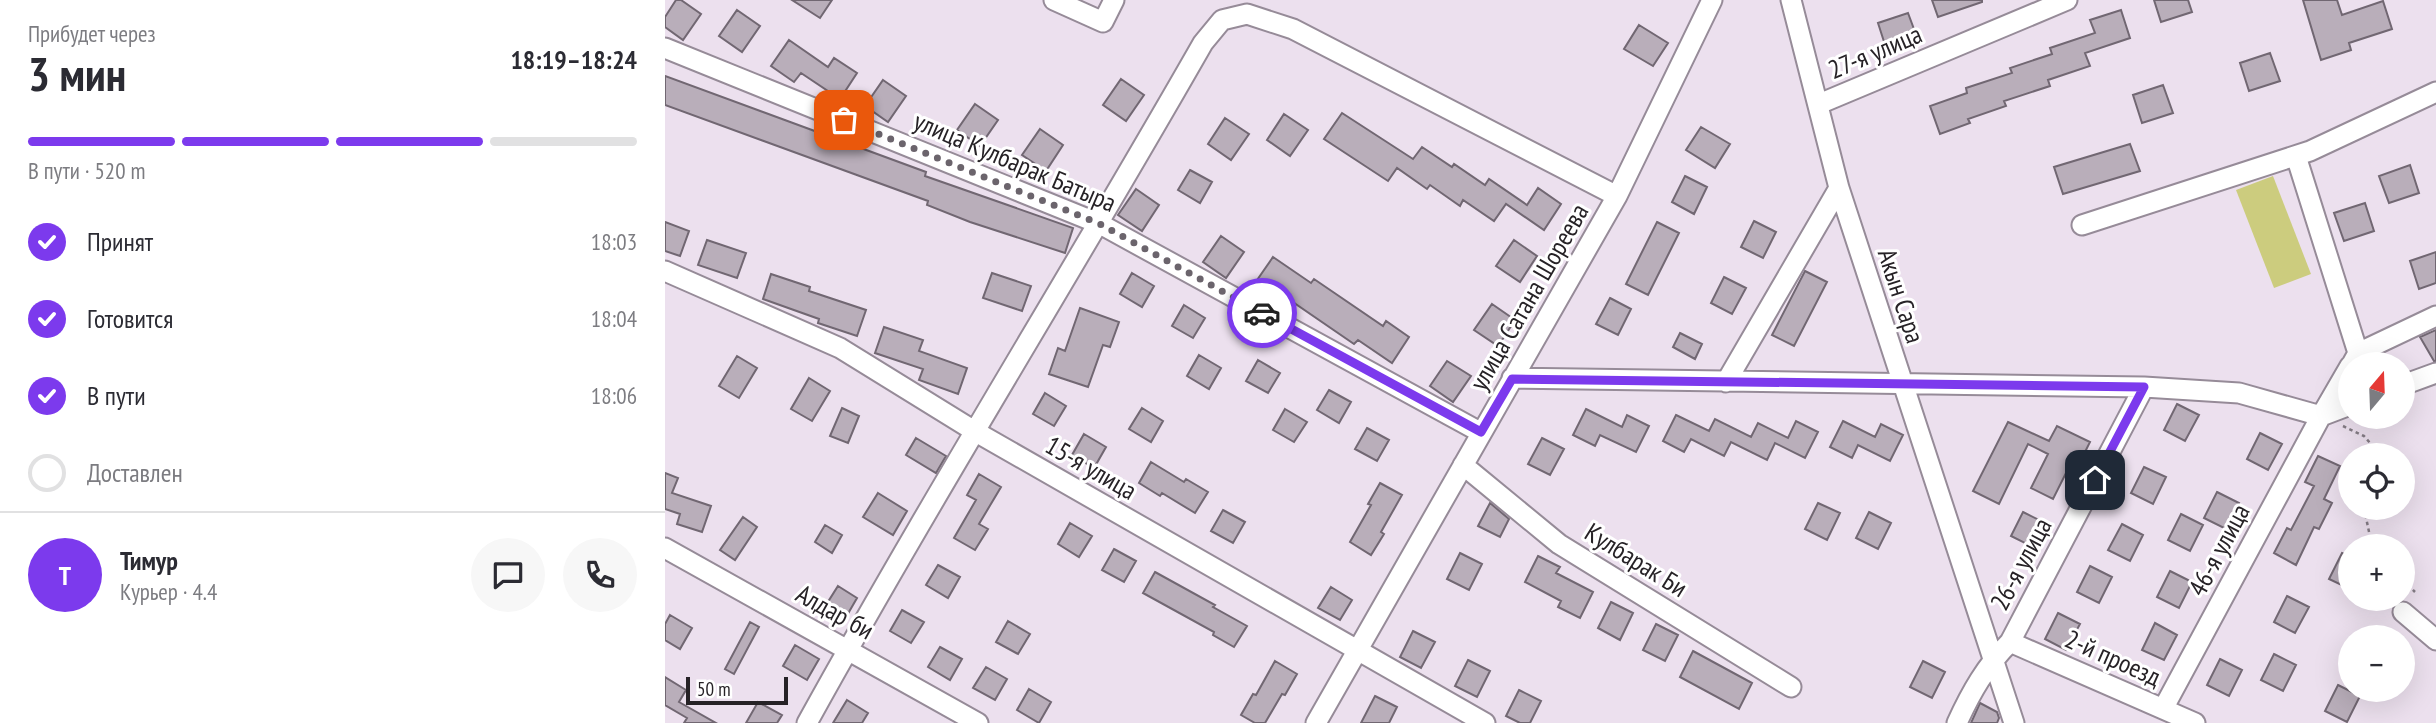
<!DOCTYPE html>
<html lang="ru">
<meta charset="utf-8">
<style>
:root{--surface:#fff;--page:#f7f7f7;--text:#2b2b33;--muted:#7c7c81;--line:#e1e1e2;--accent:#7c3aed}
body{margin:0;font-family:"PT Sans Narrow",sans-serif;background:var(--page);color:var(--text);height:100vh;display:flex;flex-direction:column;font-size:26px;white-space:nowrap}
*{box-sizing:border-box;margin:0}
p{font-size:23px;color:var(--muted)}
.icon{flex:none;width:38px;height:38px;fill:none;stroke:currentColor;stroke-width:2;stroke-linecap:round;stroke-linejoin:round}
.map{position:relative;flex:1;overflow:hidden}
.drawer{display:flex;flex-direction:column;background:var(--surface);width:665px}
.drawer>*{flex:none}
.needle{width:46px;rotate:19deg}
.fabs{position:absolute;left:1673px;top:352px;display:grid;gap:14px}
.fabs a{display:grid;place-items:center;width:77px;height:77px;border-radius:50%;background:var(--surface);box-shadow:0 7px 28px #0002;font-size:35px}
.scale{position:absolute;left:21px;bottom:18px;width:102px;box-sizing:border-box;padding-left:7px;border:4px solid #262226;border-top:0;font-size:19px;line-height:24px;white-space:nowrap;color:#262226;-webkit-text-stroke:5px #fff;paint-order:stroke}
.pin{position:absolute;display:grid;place-items:center;width:60px;height:60px;color:#fff;margin:-30px;border-radius:14px;box-shadow:0 4px 10px #0006}
.courier{position:absolute;display:grid;place-items:center;width:70px;height:70px;margin:-35px;border:5px solid #7c3aed;border-radius:50%;background:#fff;color:#222;box-shadow:0 2px 9px #0007}
.summary em{font-style:normal;font-weight:700}
.summary div{display:flex;flex-direction:column-reverse}
.summary{display:flex;align-items:center;justify-content:space-between;height:119px;padding:0 28px}
h1{font-size:46px;font-weight:700;line-height:52px}
.bar{display:grid;grid-template-columns:repeat(4,1fr);gap:10px 7px;align-content:center;height:84px;padding:0 28px}
.bar i{height:9px;border-radius:5px;background:var(--line)}
.bar .active{background:var(--accent)}
.bar p{grid-column:span 4}
.line{display:flex;align-items:center;gap:18px;padding:0 28px;border-top:2px solid var(--line)}
.line div{flex:1}
.round{display:grid;place-items:center;flex:none;width:74px;height:74px;border-radius:37px;background:var(--page)}
ol{padding:0 28px;list-style:none}
li{display:flex;align-items:center;gap:21px;height:77px}
li p{margin-inline-start:auto}
li .icon{padding:7px;border-radius:50%;background:var(--accent);color:#fff;stroke-width:4}
li:last-child{color:var(--muted)}
li i{width:38px;height:38px;border:4px solid var(--line);border-radius:50%}
main{display:flex;flex:1;min-height:0}
.map>svg:first-child{display:block}
.green{fill:#cccc7e}
.building{fill:#b9aeba;stroke:#716772;stroke-width:2}
.lines{fill:none;stroke-linecap:round;stroke-linejoin:round}
.minor-casing{stroke:#968b98;stroke-width:23}
.path{stroke:#857d86;stroke-width:2.5;stroke-dasharray:3.5 3.5;stroke-linecap:butt}
.minor{stroke:#fff;stroke-width:19}
.done{stroke:#6b646c;stroke-width:7;stroke-dasharray:0 12.6}
.route{stroke:#7c3aed;stroke-width:9}
.labels{text-anchor:middle;stroke-width:6;stroke-linejoin:round;paint-order:stroke}
.street-label{font-size:26px;fill:#262226;stroke:#fff}
</style>
<main>
<section class="drawer">
<div class="summary"><div><h1>3 мин</h1><p>Прибудет через</p></div><em>18:19–18:24</em></div>
<div class="bar"><i class="active"></i><i class="active"></i><i class="active"></i><i></i><p>В пути · 520 m</p></div>
<ol>
<li><svg class="icon" aria-label="check" viewBox="0 0 24 24"><path d="M5 12l5 5 9-10"/></svg>Принят<p>18:03</p></li>
<li><svg class="icon" aria-label="check" viewBox="0 0 24 24"><path d="M5 12l5 5 9-10"/></svg>Готовится<p>18:04</p></li>
<li><svg class="icon" aria-label="check" viewBox="0 0 24 24"><path d="M5 12l5 5 9-10"/></svg>В пути<p>18:06</p></li>
<li><i></i>Доставлен</li>
</ol>
<div class="line" style="height:126px"><b class="round" style="background:var(--accent);color:#fff">Т</b><div><b>Тимур</b><p>Курьер · 4.4</p></div><a class="round"><svg class="icon" aria-label="chat" viewBox="0 0 24 24"><path d="M4 5h16v11H9l-5 4z"/></svg></a><a class="round"><svg class="icon" aria-label="phone" viewBox="0 0 24 24"><path d="M5 4h4l2 5-3 2q2 4 5 5l2-3 5 2v4C11 20 4 13 5 4z"/></svg></a></div>
</section>
<div class="map">
<svg width="1771" height="723" viewBox="0 0 1771 723">
<rect width="100%" height="100%" fill="#ece0ee"/>
<path class="green" d="M 1608,176 L 1646,274 L 1609,288 L 1571,190 Z"/>
<path class="building" d="M 11,0 L 16,0 L 36,14 L 18,40 L 0,27 L 0,17 Z
M 127,0 L 167,0 L 155,18 Z
M 1267,0 L 1317,0 L 1317,2 L 1273,17 Z
M 1489,0 L 1523,0 L 1527,12 L 1496,22 Z
M 1638,0 L 1672,0 L 1677,15 L 1718,1 L 1727,29 L 1684,43 L 1686,50 L 1656,60 Z
M 72,10 L 95,26 L 77,52 L 54,36 Z
M 1456,10 L 1465,38 L 1420,53 L 1425,66 L 1383,80 L 1385,86 L 1339,101 L 1341,106 L 1303,119 L 1305,123 L 1275,134 L 1265,106 L 1302,93 L 1301,88 L 1347,73 L 1345,68 L 1387,54 L 1385,48 L 1430,33 L 1425,20 Z
M 1243,13 L 1253,40 L 1222,51 L 1213,23 Z
M 974,25 L 1003,43 L 988,66 L 959,49 Z
M 124,40 L 163,67 L 169,58 L 192,73 L 175,99 L 136,73 L 129,82 L 106,66 Z
M 1605,53 L 1615,81 L 1584,91 L 1575,63 Z
M 0,76 L 261,172 L 260,176 L 408,228 L 400,253 L 305,222 L 262,205 L 263,201 L 0,105 Z
M 456,79 L 479,95 L 461,121 L 438,105 Z
M 218,80 L 241,96 L 223,122 L 200,106 Z
M 1498,85 L 1508,113 L 1477,123 L 1468,95 Z
M 310,104 L 333,120 L 315,146 L 292,130 Z
M 677,113 L 748,159 L 757,147 L 787,167 L 789,164 L 820,185 L 824,179 L 862,205 L 873,188 L 896,204 L 879,230 L 841,204 L 829,221 L 798,200 L 795,206 L 765,185 L 762,189 L 732,168 L 723,181 L 659,139 Z
M 619,114 L 643,130 L 625,156 L 602,140 Z
M 560,118 L 584,134 L 566,160 L 543,144 Z
M 1036,127 L 1065,144 L 1050,168 L 1021,150 Z
M 375,129 L 398,145 L 381,171 L 357,155 Z
M 1465,144 L 1475,171 L 1398,194 L 1389,167 Z
M 1745,165 L 1754,193 L 1724,203 L 1714,176 Z
M 525,170 L 547,182 L 535,203 L 513,190 Z
M 1020,176 L 1042,187 L 1029,214 L 1007,202 Z
M 471,189 L 494,205 L 477,231 L 453,215 Z
M 1700,203 L 1709,231 L 1679,241 L 1669,213 Z
M 1089,221 L 1111,232 L 1098,258 L 1076,247 Z
M 0,222 L 24,231 L 15,256 L 0,251 Z
M 992,222 L 1014,233 L 983,295 L 961,284 Z
M 556,236 L 579,252 L 561,278 L 538,262 Z
M 42,240 L 81,253 L 72,278 L 33,265 Z
M 849,240 L 872,256 L 855,282 L 831,266 Z
M 1771,252 L 1771,283 L 1754,289 L 1745,261 Z
M 608,257 L 646,283 L 649,279 L 718,326 L 721,321 L 744,337 L 727,363 L 693,340 L 689,344 L 616,294 L 613,299 L 590,283 Z
M 1140,271 L 1162,282 L 1129,346 L 1107,335 Z
M 327,273 L 366,286 L 357,311 L 318,298 Z
M 467,273 L 489,286 L 477,307 L 455,294 Z
M 106,274 L 145,287 L 144,291 L 201,310 L 192,336 L 153,323 L 154,319 L 98,299 Z
M 1059,277 L 1081,288 L 1067,314 L 1046,303 Z
M 945,298 L 966,309 L 953,335 L 931,324 Z
M 827,304 L 850,320 L 833,346 L 809,330 Z
M 519,305 L 540,318 L 528,338 L 507,326 Z
M 415,308 L 454,322 L 445,347 L 438,345 L 423,387 L 384,374 L 393,348 L 400,351 Z
M 219,327 L 258,340 L 254,351 L 302,368 L 293,394 L 254,380 L 258,369 L 210,353 Z
M 1771,330 L 1771,361 L 1769,361 L 1755,337 Z
M 1015,333 L 1037,344 L 1030,359 L 1008,347 Z
M 534,355 L 556,368 L 544,389 L 522,376 Z
M 72,356 L 92,368 L 74,398 L 54,386 Z
M 593,360 L 615,373 L 603,393 L 581,381 Z
M 782,361 L 806,376 L 788,402 L 765,386 Z
M 144,378 L 165,391 L 147,421 L 126,409 Z
M 664,390 L 686,402 L 674,423 L 652,410 Z
M 380,393 L 401,406 L 389,426 L 368,414 Z
M 1512,404 L 1534,415 L 1520,441 L 1499,430 Z
M 177,408 L 194,416 L 183,443 L 165,436 Z
M 477,408 L 498,421 L 486,442 L 464,429 Z
M 620,409 L 642,422 L 629,442 L 608,430 Z
M 921,409 L 957,427 L 962,415 L 984,426 L 971,452 L 935,435 L 930,446 L 908,435 Z
M 1011,415 L 1044,431 L 1050,419 L 1086,437 L 1093,423 L 1123,438 L 1131,421 L 1153,432 L 1140,458 L 1110,443 L 1102,460 L 1066,442 L 1059,456 L 1026,439 L 1019,452 L 998,441 Z
M 1178,421 L 1210,437 L 1216,424 L 1238,435 L 1225,461 L 1193,445 L 1187,458 L 1165,447 Z
M 1343,422 L 1384,441 L 1392,426 L 1425,442 L 1412,468 L 1405,465 L 1388,499 L 1366,488 L 1383,454 L 1363,444 L 1334,504 L 1308,491 Z
M 702,428 L 724,440 L 712,461 L 690,449 Z
M 1595,433 L 1617,444 L 1603,470 L 1582,459 Z
M 419,434 L 441,447 L 429,468 L 407,455 Z
M 251,438 L 281,456 L 271,473 L 241,455 Z
M 877,438 L 899,449 L 885,475 L 863,464 Z
M 1653,456 L 1675,466 L 1659,499 L 1667,503 L 1654,529 L 1649,527 L 1631,565 L 1609,553 L 1622,528 L 1626,530 L 1649,486 L 1640,482 Z
M 486,462 L 519,482 L 521,479 L 543,492 L 530,513 L 497,493 L 495,496 L 474,483 Z
M 1479,467 L 1501,477 L 1488,504 L 1466,493 Z
M 0,473 L 13,478 L 7,493 L 46,506 L 37,532 L 12,524 L 15,514 L 0,509 Z
M 314,474 L 336,487 L 314,524 L 323,529 L 310,550 L 289,538 L 311,500 L 302,495 Z
M 715,483 L 737,495 L 716,532 L 719,534 L 706,555 L 685,542 L 706,505 L 703,504 Z
M 1552,492 L 1574,503 L 1561,529 L 1539,518 Z
M 213,493 L 242,511 L 228,535 L 198,517 Z
M 825,503 L 844,519 L 835,537 L 813,526 Z
M 1153,503 L 1175,513 L 1162,540 L 1140,529 Z
M 558,510 L 580,522 L 568,543 L 546,531 Z
M 1204,512 L 1226,523 L 1213,549 L 1191,538 Z
M 1358,512 L 1382,524 L 1370,548 L 1346,536 Z
M 1516,514 L 1538,525 L 1525,551 L 1503,540 Z
M 78,517 L 92,527 L 70,560 L 55,550 Z
M 405,523 L 427,536 L 414,557 L 393,544 Z
M 1457,524 L 1478,535 L 1465,561 L 1443,550 Z
M 160,525 L 177,535 L 167,553 L 150,542 Z
M 449,549 L 471,561 L 459,582 L 437,570 Z
M 795,553 L 817,564 L 804,590 L 782,579 Z
M 1677,553 L 1685,557 L 1685,589 L 1664,579 Z
M 873,556 L 895,567 L 891,573 L 928,592 L 915,618 L 893,607 L 896,601 L 860,582 Z
M 273,565 L 295,577 L 283,598 L 261,585 Z
M 1425,566 L 1447,577 L 1434,603 L 1412,592 Z
M 1505,571 L 1527,582 L 1514,608 L 1492,597 Z
M 490,572 L 550,605 L 548,607 L 582,626 L 569,647 L 548,635 L 549,632 L 478,593 Z
M 173,586 L 192,598 L 181,617 L 161,605 Z
M 666,587 L 687,600 L 675,620 L 653,608 Z
M 1622,596 L 1644,607 L 1630,633 L 1609,622 Z
M 946,602 L 968,613 L 955,640 L 933,628 Z
M 237,610 L 259,622 L 246,643 L 225,631 Z
M 1393,613 L 1415,624 L 1401,650 L 1380,639 Z
M 5,615 L 27,628 L 15,649 L 0,640 L 0,624 Z
M 343,621 L 365,634 L 353,654 L 331,642 Z
M 85,622 L 94,627 L 69,674 L 60,669 Z
M 1490,623 L 1512,635 L 1499,660 L 1477,650 Z
M 991,624 L 1013,635 L 1000,661 L 978,650 Z
M 748,631 L 770,642 L 756,668 L 735,657 Z
M 130,645 L 154,659 L 142,680 L 118,666 Z
M 275,647 L 297,659 L 285,680 L 263,667 Z
M 1028,651 L 1087,683 L 1074,709 L 1015,677 Z
M 1609,654 L 1631,665 L 1618,691 L 1596,680 Z
M 1555,659 L 1577,670 L 1564,696 L 1542,685 Z
M 803,660 L 825,671 L 812,697 L 790,686 Z
M 610,661 L 632,674 L 620,695 L 617,694 L 600,723 L 590,723 L 576,715 L 588,694 L 591,695 Z
M 1258,661 L 1280,672 L 1267,698 L 1245,687 Z
M 321,667 L 342,679 L 330,700 L 308,688 Z
M 0,677 L 21,690 L 14,702 L 51,723 L 19,723 L 22,718 L 0,705 Z
M 1673,685 L 1695,696 L 1682,722 L 1660,711 Z
M 364,689 L 386,702 L 374,723 L 352,710 Z
M 854,690 L 876,701 L 865,723 L 855,723 L 841,716 Z
M 710,696 L 732,707 L 724,723 L 696,723 Z
M 182,700 L 203,713 L 197,723 L 168,723 Z
M 93,702 L 117,715 L 112,723 L 81,723 Z
M 1315,703 L 1332,712 L 1334,718 L 1332,723 L 1306,723 Z"/>
<g class="lines">
<g class="minor-casing">
<path id="minor" d="M 389,0 L 438,22 L 449,0
M 1126,0 L 1174,188 L 1349,723
M 0,48 L 435,224 L 815,432
M 1154,104 L 1402,0
M 1631,156 L 1693,353
M 1417,225 L 1645,151 L 1771,92
M 0,271 L 175,348 L 311,432 L 820,723
M 1688,362 L 1693,353 L 1771,316
M 847,378 L 1479,387 L 1574,393 L 1656,416
M 1061,382 L 1174,188
M 1738,385 L 1771,373
M 1656,416 L 1685,405
M 798,465 L 894,544 L 1126,687
M 0,548 L 313,723
M 1738,612 L 1771,640
M 1345,642 L 1530,723
M 1498,709 L 1656,416 L 1685,366
M 142,723 C 269,493 408,271 538,43 L 557,20 L 582,14 L 628,29 L 952,196
M 651,723 L 952,196 L 1047,0
M 1292,723 C 1306,692 1321,666 1345,642 L 1479,387"/>
</g>
<path class="path" d="M 1678,426 L 1699,436 L 1706,444 L 1707,455
M 1699,508 L 1707,546
M 1738,580 L 1750,592"/>
<use href="#minor" class="minor"/>
</g>
<g class="lines">
<path class="done" d="M 179,120 L 435,224 L 597,313"/>
<path class="route" d="M 597,313 L 816,432 L 847,379 L 1479,387 L 1430,480"/>
</g>
<g class="labels">
<g class="street-label">
<text transform="translate(1210 52) rotate(-23)" y="9">27-я улица</text>
<text transform="translate(350 162) rotate(23)" y="9">улица Кулбарак Батыра</text>
<text transform="translate(1236 296) rotate(72)" y="9">Акын Сара</text>
<text transform="translate(864 297) rotate(-60)" y="9">улица Сатана Шореева</text>
<text transform="translate(426 468) rotate(30)" y="9">15-я улица</text>
<text transform="translate(1554 550) rotate(-62)" y="9">46-я улица</text>
<text transform="translate(971 560) rotate(32)" y="9">Кулбарак Би</text>
<text transform="translate(1356 564) rotate(-62)" y="9">26-я улица</text>
<text transform="translate(170 612) rotate(29)" y="9">Алдар би</text>
<text transform="translate(1448 658) rotate(24)" y="9">2-й проезд</text>
</g>
</g>
</svg>
<div class="fabs">
<a><svg class="needle" viewBox="-14 -14 28 28"><path d="M0-13l5 13h-10z" fill="#e53935"/><path d="M0 13l5-13h-10z" fill="#7c7c81"/></svg></a>
<a><svg class="icon" aria-label="locate" viewBox="0 0 24 24"><circle cx="12" cy="12" r="6"/><path d="M12 2v4M12 18v4M2 12h4M18 12h4"/></svg></a>
<a>+</a>
<a>−</a>
</div>
<div class="scale">50 m</div>
<div class="pin" style="left:179px;top:120px;background:#ea580c"><svg class="icon" aria-label="bag" viewBox="0 0 24 24"><path d="M5 8h14l-1 12H6zM9 8a3 3 0 0 1 6 0"/></svg></div>
<div class="pin" style="left:1430px;top:480px;background:#1f2937"><svg class="icon" aria-label="home" viewBox="0 0 24 24"><path d="M3 11l9-7 9 7M6 9v11h12V9"/></svg></div>
<div class="courier" style="left:597px;top:313px"><svg class="icon" aria-label="car" viewBox="0 0 24 24"><path d="M5 17H2v-5l4-1 3-4h7l3 4 3 1v5h-3M9 17h6M6 11h13"/><circle cx="7" cy="17" r="2"/><circle cx="17" cy="17" r="2"/></svg></div>
</div>
</main>
